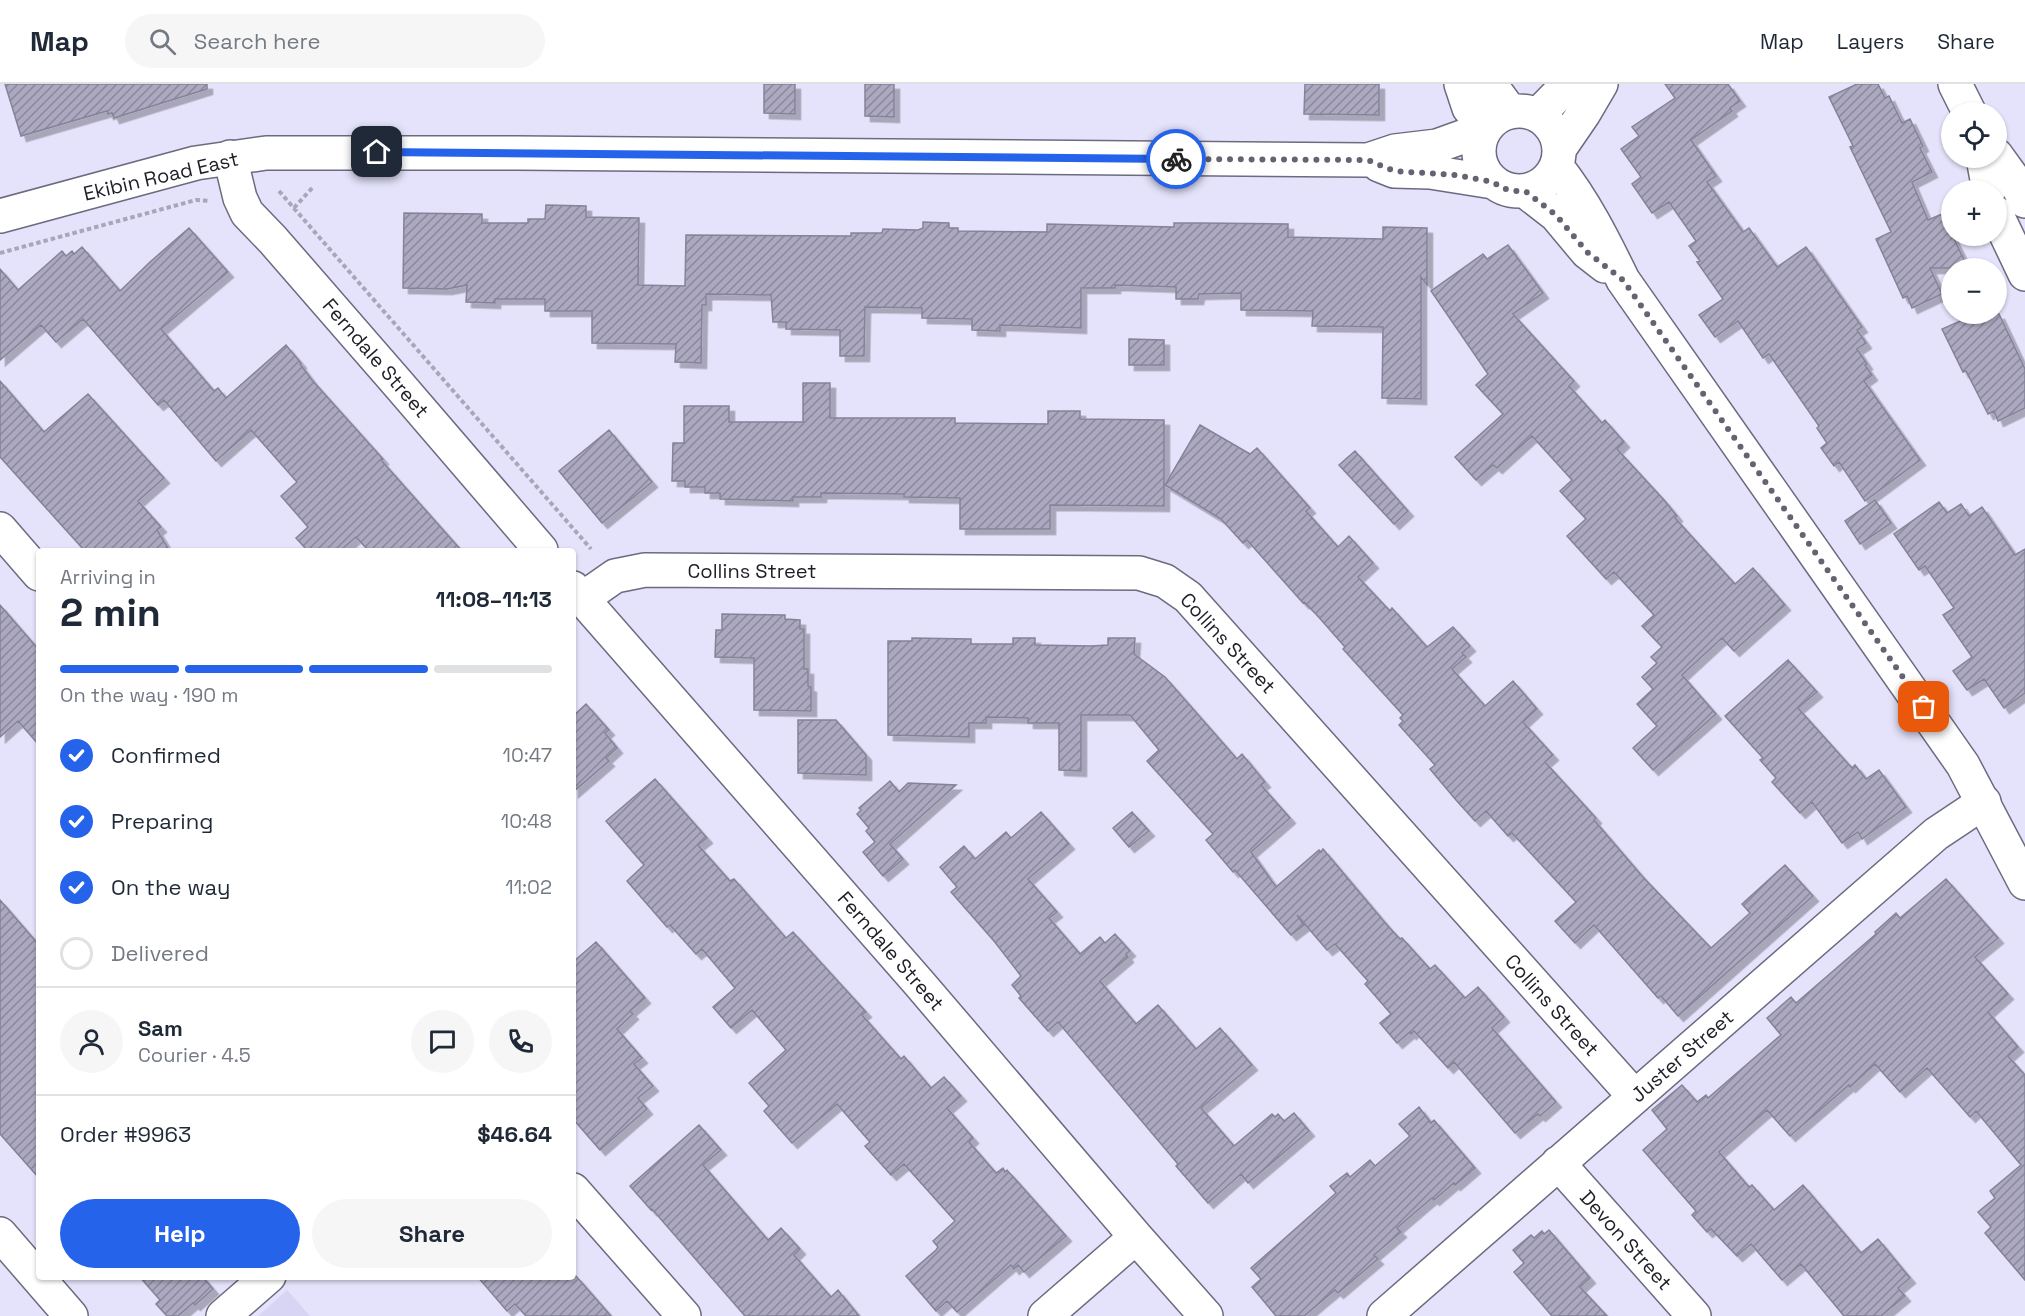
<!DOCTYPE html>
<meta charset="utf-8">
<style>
:root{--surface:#fff;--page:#f6f6f7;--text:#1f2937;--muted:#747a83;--line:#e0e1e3;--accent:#2563eb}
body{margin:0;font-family:"Space Grotesk",sans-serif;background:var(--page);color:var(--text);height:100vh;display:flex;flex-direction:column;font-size:22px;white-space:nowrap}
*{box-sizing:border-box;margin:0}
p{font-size:20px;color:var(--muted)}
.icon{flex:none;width:33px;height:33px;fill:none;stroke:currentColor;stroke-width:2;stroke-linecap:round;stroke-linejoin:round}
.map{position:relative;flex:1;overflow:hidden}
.drawer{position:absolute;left:36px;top:464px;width:540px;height:732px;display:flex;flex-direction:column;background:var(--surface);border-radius:6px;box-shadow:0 2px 4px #0004}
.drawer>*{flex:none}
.controls{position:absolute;left:1941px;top:18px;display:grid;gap:12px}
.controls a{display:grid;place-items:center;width:66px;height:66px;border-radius:50%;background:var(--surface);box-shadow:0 2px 4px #0004;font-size:30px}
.pin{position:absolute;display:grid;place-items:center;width:51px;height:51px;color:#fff;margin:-26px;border-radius:12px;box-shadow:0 3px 9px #0006}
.courier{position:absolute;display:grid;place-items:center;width:60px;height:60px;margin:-30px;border:4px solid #2563eb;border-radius:50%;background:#fff;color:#222;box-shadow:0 2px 8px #0007}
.overview em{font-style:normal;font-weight:600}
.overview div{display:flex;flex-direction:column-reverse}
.overview{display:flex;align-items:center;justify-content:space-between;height:102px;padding:0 24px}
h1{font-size:39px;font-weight:600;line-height:45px}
.bar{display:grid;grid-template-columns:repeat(4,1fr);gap:9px 6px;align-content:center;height:72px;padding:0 24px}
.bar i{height:8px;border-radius:4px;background:var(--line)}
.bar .selected{background:var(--accent)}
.bar p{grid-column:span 4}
.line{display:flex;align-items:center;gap:15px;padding:0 24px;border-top:2px solid var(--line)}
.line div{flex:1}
.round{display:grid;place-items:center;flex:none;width:63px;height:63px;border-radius:32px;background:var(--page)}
ol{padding:0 24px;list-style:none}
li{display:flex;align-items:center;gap:18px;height:66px}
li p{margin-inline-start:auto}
li .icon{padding:6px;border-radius:50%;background:var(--accent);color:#fff;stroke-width:4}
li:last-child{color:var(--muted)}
li i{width:33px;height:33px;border:3px solid var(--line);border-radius:50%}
.button{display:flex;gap:12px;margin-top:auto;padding:12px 24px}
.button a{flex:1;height:69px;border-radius:36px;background:var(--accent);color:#fff;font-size:24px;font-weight:600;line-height:69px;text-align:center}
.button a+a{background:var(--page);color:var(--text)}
header{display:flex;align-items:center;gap:36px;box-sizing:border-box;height:84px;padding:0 30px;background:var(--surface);border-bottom:2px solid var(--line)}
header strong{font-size:28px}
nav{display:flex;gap:33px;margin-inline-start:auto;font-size:21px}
.search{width:420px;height:54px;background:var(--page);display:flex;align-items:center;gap:15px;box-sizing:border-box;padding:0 21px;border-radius:33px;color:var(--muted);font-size:22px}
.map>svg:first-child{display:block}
.built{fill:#d8d5f4}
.building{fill:url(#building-hatch);stroke:#858399;stroke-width:1.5;filter:url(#shadow)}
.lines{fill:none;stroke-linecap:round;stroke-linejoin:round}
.minor-casing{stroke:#6c6a7f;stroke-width:36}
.tertiary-casing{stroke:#6c6a7f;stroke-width:36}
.path{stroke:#a8a6ba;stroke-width:4;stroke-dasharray:4.5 3;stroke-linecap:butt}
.minor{stroke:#fff;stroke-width:33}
.tertiary{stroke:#fff;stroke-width:33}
.done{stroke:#646371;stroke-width:6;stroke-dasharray:0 10.8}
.route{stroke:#2563eb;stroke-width:8}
.labels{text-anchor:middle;stroke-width:6;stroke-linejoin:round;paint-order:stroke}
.street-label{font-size:20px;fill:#1f1e27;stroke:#fff}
</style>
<header>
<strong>Map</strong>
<div class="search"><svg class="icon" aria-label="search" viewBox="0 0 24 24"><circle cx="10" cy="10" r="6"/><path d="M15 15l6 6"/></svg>Search here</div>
<nav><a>Map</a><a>Layers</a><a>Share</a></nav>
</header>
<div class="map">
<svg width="2025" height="1232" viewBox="0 0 2025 1232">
<defs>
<pattern id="building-hatch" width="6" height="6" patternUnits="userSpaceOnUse" patternTransform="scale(1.5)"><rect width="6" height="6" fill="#aba8bf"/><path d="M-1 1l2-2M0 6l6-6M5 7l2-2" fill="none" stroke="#8b889b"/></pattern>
<filter id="shadow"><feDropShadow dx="5.5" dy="5.5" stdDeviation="0" flood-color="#0004"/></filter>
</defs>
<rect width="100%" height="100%" fill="#e5e3fb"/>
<path class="built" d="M 287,1206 L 310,1232 L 258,1232 L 266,1225 Z"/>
<path class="building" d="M 5,0 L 207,0 L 207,5 L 114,34 L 112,29 L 108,30 L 107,27 L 21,52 Z
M 764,0 L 795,0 L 795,30 L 764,29 Z
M 865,0 L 894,0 L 894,33 L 865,32 Z
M 1305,0 L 1379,0 L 1379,31 L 1304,30 Z
M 1665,0 L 1728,0 L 1740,17 L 1730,24 L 1732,27 L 1691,56 L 1716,92 L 1707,98 L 1743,148 L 1749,144 L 1777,183 L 1806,163 L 1862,243 L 1857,246 L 1866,259 L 1857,265 L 1867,280 L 1865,281 L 1872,291 L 1864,297 L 1920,376 L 1865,417 L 1839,378 L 1834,382 L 1821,364 L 1827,359 L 1817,344 L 1819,342 L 1769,270 L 1763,274 L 1738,237 L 1715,253 L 1699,231 L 1723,215 L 1697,178 L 1700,177 L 1689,162 L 1696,157 L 1669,118 L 1652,129 L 1632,100 L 1641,93 L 1621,65 L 1639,52 L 1632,43 L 1675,14 Z
M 1857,0 L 1878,0 L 1885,14 L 1889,12 L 1902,39 L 1910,35 L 1923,62 L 1920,64 L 1932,88 L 1912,98 L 1928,136 L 1942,130 L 1968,184 L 1930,184 L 1942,210 L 1912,224 L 1907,212 L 1903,214 L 1876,155 L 1891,148 L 1850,63 L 1853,62 L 1829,13 Z
M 546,121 L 586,122 L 586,133 L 639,134 L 638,201 L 685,202 L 686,151 L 851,152 L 851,149 L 882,149 L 883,145 L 918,146 L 923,144 L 923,138 L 949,139 L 949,144 L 958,144 L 958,147 L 1047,148 L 1047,140 L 1174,143 L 1174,139 L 1202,139 L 1288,140 L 1288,153 L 1383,155 L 1383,143 L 1427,144 L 1427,201 L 1421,193 L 1421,315 L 1382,314 L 1383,243 L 1312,242 L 1313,227 L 1241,226 L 1241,209 L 1199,210 L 1198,215 L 1176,215 L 1176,203 L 1115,201 L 1115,204 L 1081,204 L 1081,244 L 1000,241 L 1000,247 L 972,246 L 972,235 L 922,234 L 922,224 L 865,223 L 864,272 L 840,272 L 840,246 L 786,245 L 786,238 L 773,238 L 771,211 L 706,210 L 706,221 L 702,221 L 701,279 L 675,278 L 676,260 L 592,259 L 592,227 L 545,227 L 545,215 L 495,215 L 495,219 L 466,218 L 467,201 L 447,205 L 403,204 L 404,129 L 482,130 L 482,139 L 528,139 L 528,135 L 545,135 Z
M 189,144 L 228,188 L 161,245 L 214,307 L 218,304 L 226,314 L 286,261 L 301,279 L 300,280 L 312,296 L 383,375 L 381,376 L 461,466 L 368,466 L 356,453 L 341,466 L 307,466 L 296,454 L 308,443 L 281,412 L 297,398 L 251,346 L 216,377 L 164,316 L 158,321 L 83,235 L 56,258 L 41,241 L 0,276 L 0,185 L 18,206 L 62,167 L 66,172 L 72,167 L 74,170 L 82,163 L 120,207 L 150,178 Z
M 1508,161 L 1543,209 L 1513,230 L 1574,297 L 1569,302 L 1602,339 L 1605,336 L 1624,358 L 1617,365 L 1664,416 L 1677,432 L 1675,434 L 1735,500 L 1753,484 L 1785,521 L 1734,567 L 1722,554 L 1682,591 L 1716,630 L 1653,686 L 1633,664 L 1657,642 L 1637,620 L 1653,605 L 1642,593 L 1657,579 L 1651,573 L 1662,563 L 1642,542 L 1654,531 L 1614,488 L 1606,495 L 1567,452 L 1586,435 L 1560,407 L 1572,396 L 1532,352 L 1497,384 L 1493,381 L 1476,396 L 1455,373 L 1503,330 L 1476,301 L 1488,290 L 1431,207 L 1483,170 L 1487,175 Z
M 1976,230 L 1999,230 L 2025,285 L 2025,324 L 1998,337 L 1994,327 L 1988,330 L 1966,287 L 1963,288 L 1942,245 Z
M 1129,255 L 1164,256 L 1164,281 L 1129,281 Z
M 0,297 L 44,348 L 88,310 L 164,394 L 138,417 L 161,443 L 157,446 L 169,466 L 84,466 L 0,373 Z
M 803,299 L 830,299 L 830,334 L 955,334 L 955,339 L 1048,340 L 1048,327 L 1080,327 L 1080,335 L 1164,336 L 1164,422 L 1050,421 L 1050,445 L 960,445 L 960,414 L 904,413 L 904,410 L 821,409 L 821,413 L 793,413 L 793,417 L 720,415 L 720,409 L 705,409 L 705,403 L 685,403 L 685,397 L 672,397 L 673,359 L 684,359 L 684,322 L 729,322 L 729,338 L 803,338 Z
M 1200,341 L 1250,370 L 1257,364 L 1310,424 L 1306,427 L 1338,463 L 1349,452 L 1373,479 L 1358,493 L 1390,527 L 1392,524 L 1427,563 L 1453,543 L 1470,562 L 1462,569 L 1466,573 L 1452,585 L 1485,622 L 1513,597 L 1537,625 L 1523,638 L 1553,671 L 1545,678 L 1596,734 L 1594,736 L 1642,792 L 1711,864 L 1750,829 L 1742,820 L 1785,781 L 1813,812 L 1678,932 L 1661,912 L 1658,914 L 1594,841 L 1575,859 L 1555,837 L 1576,818 L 1512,749 L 1508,752 L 1486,727 L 1475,737 L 1456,716 L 1430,685 L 1435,681 L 1399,641 L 1403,637 L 1400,634 L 1403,631 L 1343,565 L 1345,563 L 1316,530 L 1304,518 L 1303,519 L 1247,456 L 1243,459 L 1221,435 L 1165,401 Z
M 609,346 L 652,398 L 602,439 L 559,387 Z
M 1355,367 L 1408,427 L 1394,440 L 1339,381 Z
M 1875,416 L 1891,439 L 1860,460 L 1845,437 Z
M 1939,418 L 1947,429 L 1961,420 L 1969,432 L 1982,423 L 2015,471 L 2025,465 L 2025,609 L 2004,624 L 1984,595 L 1967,606 L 1953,587 L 1972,573 L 1943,531 L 1954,524 L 1925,482 L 1919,486 L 1894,450 Z
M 0,521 L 39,566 L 39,661 L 18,637 L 0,653 Z
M 722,530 L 785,531 L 785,535 L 800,536 L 800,545 L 804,545 L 804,585 L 808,585 L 808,602 L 811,603 L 811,627 L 754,626 L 754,574 L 715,573 L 716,546 L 722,546 Z
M 912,554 L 971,555 L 971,560 L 1013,560 L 1013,554 L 1035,554 L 1035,561 L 1091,562 L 1108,561 L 1108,554 L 1135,554 L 1134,570 L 1165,593 L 1237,675 L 1242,670 L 1265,698 L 1261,701 L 1290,734 L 1251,768 L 1276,803 L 1319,766 L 1321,768 L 1323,765 L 1387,841 L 1400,855 L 1402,854 L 1430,885 L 1435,881 L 1465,914 L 1478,903 L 1504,933 L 1492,944 L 1556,1018 L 1540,1032 L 1538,1030 L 1515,1049 L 1454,978 L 1448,984 L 1414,947 L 1411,950 L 1410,948 L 1397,959 L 1380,939 L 1391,930 L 1365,900 L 1368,897 L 1335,860 L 1327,866 L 1297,831 L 1304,841 L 1291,851 L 1235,786 L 1233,788 L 1206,756 L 1213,750 L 1147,677 L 1159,666 L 1130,631 L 1081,631 L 1081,687 L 1059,686 L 1059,639 L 1028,639 L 1028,634 L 986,633 L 986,639 L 969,639 L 969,653 L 888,651 L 888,557 L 912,557 Z
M 1788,576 L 1817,608 L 1798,624 L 1852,684 L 1855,681 L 1866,695 L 1879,686 L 1906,723 L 1862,755 L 1858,748 L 1842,759 L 1812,718 L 1800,729 L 1772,698 L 1776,694 L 1760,676 L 1763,674 L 1725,632 Z
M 586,620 L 609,646 L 605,649 L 617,664 L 606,674 L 609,677 L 573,708 L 573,632 Z
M 798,636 L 836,636 L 866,671 L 866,691 L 798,689 Z
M 655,695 L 707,754 L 698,761 L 730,797 L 734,795 L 786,854 L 793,848 L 866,928 L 862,931 L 901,975 L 904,972 L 931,1004 L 944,993 L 961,1012 L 947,1024 L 973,1054 L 969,1058 L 996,1089 L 1003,1084 L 1005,1088 L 1007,1086 L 1066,1152 L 1024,1188 L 1018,1181 L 1014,1185 L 1011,1181 L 957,1228 L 947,1217 L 936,1227 L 906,1192 L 936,1166 L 938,1163 L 933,1157 L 955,1137 L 904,1080 L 891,1091 L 865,1062 L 870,1058 L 837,1020 L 792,1059 L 764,1027 L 769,1022 L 749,999 L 786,966 L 752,926 L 731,944 L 713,923 L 735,904 L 702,865 L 696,870 L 670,841 L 667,843 L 627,797 L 644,781 L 606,737 Z
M 890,697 L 899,708 L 908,699 L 956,701 L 890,760 L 903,775 L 883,792 L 863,768 L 875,758 L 866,747 L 869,744 L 857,730 L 861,726 L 859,724 Z
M 1041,728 L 1069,760 L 1028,795 L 1057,828 L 1049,834 L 1080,870 L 1100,853 L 1105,859 L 1115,850 L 1130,867 L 1126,870 L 1128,873 L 1100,897 L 1136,940 L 1158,921 L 1196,965 L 1220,944 L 1252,981 L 1201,1024 L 1234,1062 L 1272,1030 L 1275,1033 L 1278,1030 L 1284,1037 L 1294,1029 L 1309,1047 L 1248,1099 L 1241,1090 L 1208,1119 L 1176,1082 L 1178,1080 L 1058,938 L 1048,947 L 1019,914 L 1021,912 L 1012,901 L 1021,892 L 994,857 L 951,808 L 957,803 L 940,783 L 964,762 L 975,775 L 1006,748 L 1011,754 Z
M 1132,728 L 1149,747 L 1129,763 L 1113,744 Z
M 1946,795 L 1998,854 L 1975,873 L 2008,910 L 1988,928 L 2018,963 L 2008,972 L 2025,991 L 2025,1196 L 1985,1149 L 1991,1143 L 1978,1128 L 1995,1114 L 1990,1107 L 2021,1081 L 1976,1027 L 1970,1033 L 1927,984 L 1900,1008 L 1875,980 L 1850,1003 L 1849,1001 L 1790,1052 L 1767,1026 L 1719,1068 L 1749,1103 L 1752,1101 L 1774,1126 L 1803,1101 L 1861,1169 L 1878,1155 L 1910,1194 L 1898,1204 L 1905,1212 L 1881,1232 L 1844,1232 L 1801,1180 L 1782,1196 L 1751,1160 L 1737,1172 L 1711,1145 L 1707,1148 L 1692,1131 L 1696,1127 L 1643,1066 L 1667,1045 L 1652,1026 L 1682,1001 L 1697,1018 L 1706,1011 L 1708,1014 L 1781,951 L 1767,934 L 1791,913 L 1796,919 L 1876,850 L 1875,848 L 1896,829 L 1900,834 Z
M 0,816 L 39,861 L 39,1094 L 0,1050 Z
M 596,858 L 645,914 L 630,927 L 633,930 L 617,945 L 642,974 L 634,980 L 653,1002 L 638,1014 L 647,1025 L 600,1066 L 573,1035 L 573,878 Z
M 1419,1023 L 1431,1039 L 1434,1036 L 1475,1084 L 1455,1101 L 1454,1099 L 1434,1116 L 1432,1114 L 1397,1144 L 1401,1148 L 1374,1171 L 1378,1175 L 1338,1209 L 1335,1206 L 1304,1232 L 1276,1232 L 1252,1203 L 1261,1195 L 1251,1184 L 1336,1109 L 1330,1102 L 1347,1089 L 1350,1093 L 1370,1076 L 1375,1082 L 1410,1052 L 1399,1040 Z
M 699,1041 L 721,1066 L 703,1081 L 768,1156 L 781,1144 L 800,1165 L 794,1171 L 831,1213 L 838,1206 L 859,1232 L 745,1232 L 652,1125 L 651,1126 L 630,1102 Z
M 1549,1146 L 1590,1194 L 1580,1203 L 1607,1232 L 1552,1232 L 1514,1188 L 1524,1179 L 1513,1166 L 1531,1151 L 1534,1154 L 1542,1147 L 1544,1150 Z
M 139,1192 L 202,1192 L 213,1205 L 195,1221 L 193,1219 L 178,1232 L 167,1232 L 156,1220 L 160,1216 Z
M 477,1192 L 576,1192 L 611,1232 L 526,1232 L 515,1220 L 507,1227 Z"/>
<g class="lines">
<g class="minor-casing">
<path id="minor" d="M 1955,0 L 1969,28
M 1538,31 L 1568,0
M 1560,64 L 1584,29 L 1601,0
M 1996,71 L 2017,100 L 2025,117
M 230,73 L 240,114 L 247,129 L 273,156 L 400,302 L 541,466
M 1983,74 L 1989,106
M 1996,129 L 2025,190
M 0,445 L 39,490
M 573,504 L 919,899 L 1136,1153 L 1206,1232
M 582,515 L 615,492 L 645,486 L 1139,489 L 1165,497 L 1188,513 L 1635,1013
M 1558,1079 L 1694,1232
M 573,1106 L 684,1232
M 0,1150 L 71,1232
M 223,1232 L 269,1192
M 1045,1232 L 1136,1153
M 1384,1232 L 1936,750 L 1984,718"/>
</g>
<g class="tertiary-casing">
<path id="tertiary" d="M 1461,0 L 1469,24 L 1485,44
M 1490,0 L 1510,27
M1479 67a40 40 0 1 1 80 0a40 40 0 1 1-80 0Z
M 1379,81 L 1394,87 L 1430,88 L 1493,98
M 1557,83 C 1584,117 1604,157 1623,196 L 1963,681 L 2025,799
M 1525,107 L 1556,131 L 1587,168 L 1605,182
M 0,132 L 196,79 L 266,69 L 516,69 L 1368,76 L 1395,67 L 1437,62 L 1462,53 L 1482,50"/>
</g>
<path class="path" d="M 279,107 L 591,465
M 294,124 L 313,103
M 0,169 L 196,116 L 210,117"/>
<use href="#minor" class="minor"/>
<use href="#tertiary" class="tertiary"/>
</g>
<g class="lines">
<path class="done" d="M 1176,75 L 1368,76 L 1394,87 L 1455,91 L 1493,98 L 1502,104 L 1513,107 L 1525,107 L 1556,131 L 1587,168 L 1623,196 L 1924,623"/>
<path class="route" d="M 377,68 L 1176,75"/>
</g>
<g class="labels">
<g class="street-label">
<text transform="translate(161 92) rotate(-13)" y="7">Ekibin Road East</text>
<text transform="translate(376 274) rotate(49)" y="7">Ferndale Street</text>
<text x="752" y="494">Collins Street</text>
<text transform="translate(1228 559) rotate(47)" y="7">Collins Street</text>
<text transform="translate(891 867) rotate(49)" y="7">Ferndale Street</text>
<text transform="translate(1552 921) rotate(48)" y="7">Collins Street</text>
<text transform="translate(1682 972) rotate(-41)" y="7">Juster Street</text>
<text transform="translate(1626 1156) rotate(48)" y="7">Devon Street</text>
</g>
</g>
</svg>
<div class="controls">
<a><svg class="icon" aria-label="locate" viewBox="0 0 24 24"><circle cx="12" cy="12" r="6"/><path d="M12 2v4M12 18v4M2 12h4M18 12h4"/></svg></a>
<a>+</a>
<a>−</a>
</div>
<div class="pin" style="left:1924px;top:623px;background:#ea580c"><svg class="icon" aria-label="bag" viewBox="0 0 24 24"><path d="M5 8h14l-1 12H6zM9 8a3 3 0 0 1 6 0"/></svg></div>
<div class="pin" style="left:377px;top:68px;background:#1f2937"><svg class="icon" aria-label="home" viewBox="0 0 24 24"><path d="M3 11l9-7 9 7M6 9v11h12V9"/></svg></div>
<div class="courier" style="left:1176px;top:75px"><svg class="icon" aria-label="bike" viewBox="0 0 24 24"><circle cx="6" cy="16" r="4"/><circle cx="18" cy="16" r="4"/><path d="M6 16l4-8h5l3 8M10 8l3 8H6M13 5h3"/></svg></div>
<section class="drawer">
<div class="overview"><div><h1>2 min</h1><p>Arriving in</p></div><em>11:08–11:13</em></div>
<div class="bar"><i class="selected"></i><i class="selected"></i><i class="selected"></i><i></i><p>On the way · 190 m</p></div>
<ol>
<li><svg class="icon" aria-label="check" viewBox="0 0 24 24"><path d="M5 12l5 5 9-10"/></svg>Confirmed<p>10:47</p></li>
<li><svg class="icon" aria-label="check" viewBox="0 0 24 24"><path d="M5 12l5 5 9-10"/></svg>Preparing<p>10:48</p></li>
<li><svg class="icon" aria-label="check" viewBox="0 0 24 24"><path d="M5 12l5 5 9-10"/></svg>On the way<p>11:02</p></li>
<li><i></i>Delivered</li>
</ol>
<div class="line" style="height:108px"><a class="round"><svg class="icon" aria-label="person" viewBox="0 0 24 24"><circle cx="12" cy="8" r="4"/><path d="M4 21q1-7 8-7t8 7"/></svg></a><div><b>Sam</b><p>Courier · 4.5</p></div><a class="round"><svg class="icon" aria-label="chat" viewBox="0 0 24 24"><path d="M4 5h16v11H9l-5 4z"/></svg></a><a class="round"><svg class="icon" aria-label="phone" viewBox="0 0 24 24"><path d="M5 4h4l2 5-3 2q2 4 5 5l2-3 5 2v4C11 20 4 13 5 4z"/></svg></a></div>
<div class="line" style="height:78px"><div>Order #9963</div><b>$46.64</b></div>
<div class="button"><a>Help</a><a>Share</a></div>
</section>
</div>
